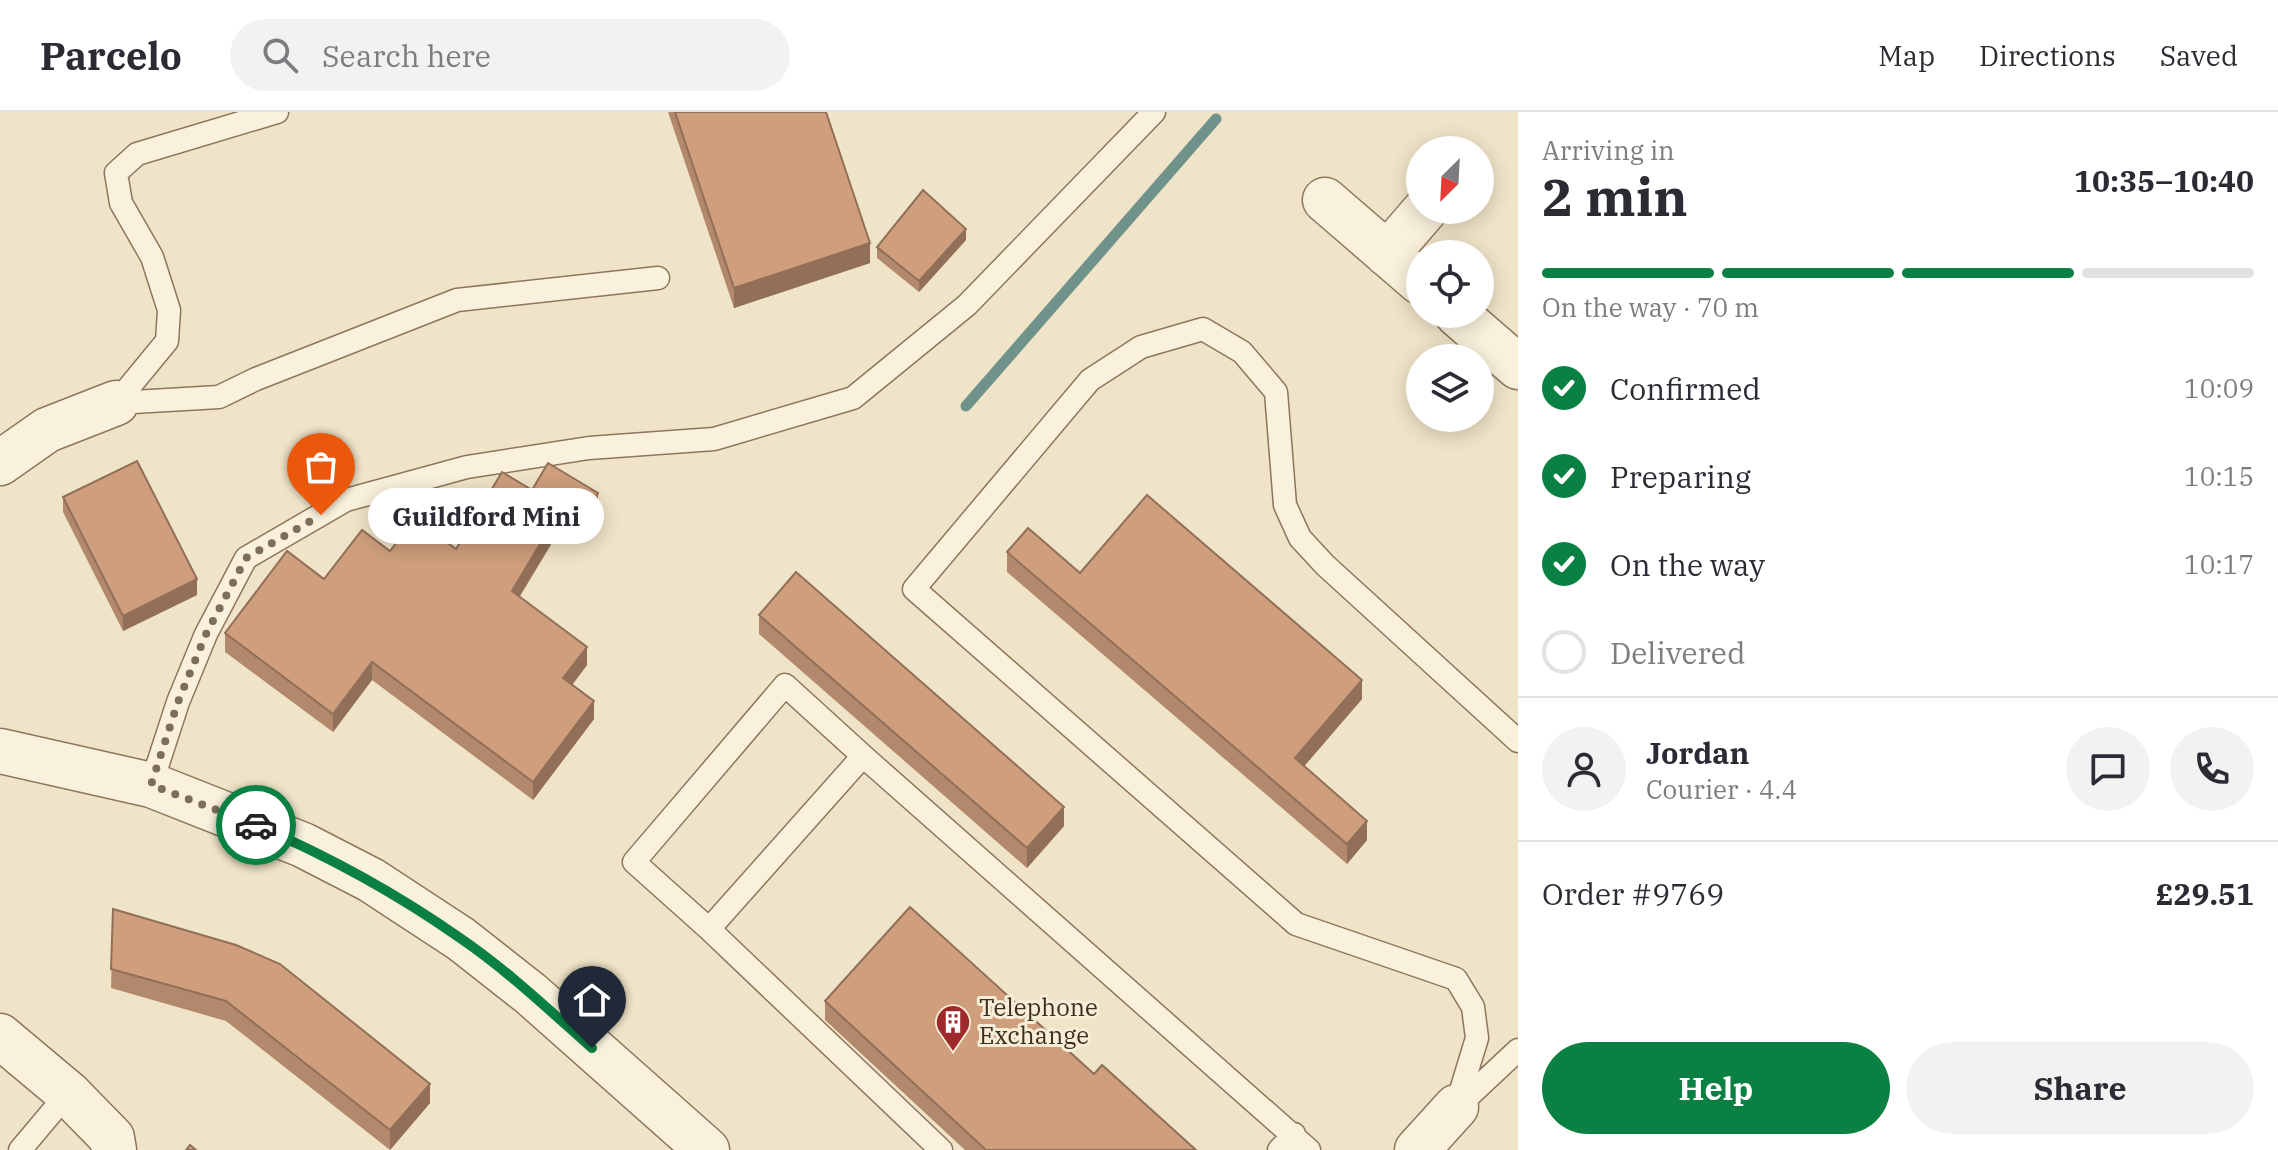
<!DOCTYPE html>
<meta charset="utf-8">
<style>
:root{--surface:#fff;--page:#f2f2f3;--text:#2b2b33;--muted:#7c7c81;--line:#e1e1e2;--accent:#0b8043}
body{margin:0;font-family:"IBM Plex Serif",serif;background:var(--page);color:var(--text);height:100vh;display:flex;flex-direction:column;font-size:30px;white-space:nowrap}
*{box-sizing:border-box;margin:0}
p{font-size:26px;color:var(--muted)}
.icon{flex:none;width:44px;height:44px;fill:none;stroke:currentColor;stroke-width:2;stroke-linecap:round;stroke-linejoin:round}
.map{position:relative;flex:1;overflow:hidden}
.drawer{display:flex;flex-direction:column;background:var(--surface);width:760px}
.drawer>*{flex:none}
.needle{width:52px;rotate:204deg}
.fabs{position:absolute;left:1406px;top:24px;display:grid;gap:16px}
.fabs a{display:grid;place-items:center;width:88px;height:88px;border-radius:50%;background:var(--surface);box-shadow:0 4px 20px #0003;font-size:40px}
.pin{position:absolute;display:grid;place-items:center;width:68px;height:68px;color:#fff;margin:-82px -34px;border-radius:50% 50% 50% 0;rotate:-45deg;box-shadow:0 0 8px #0007}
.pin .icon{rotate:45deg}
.courier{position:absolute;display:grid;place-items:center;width:80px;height:80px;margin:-40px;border:6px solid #0b8043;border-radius:50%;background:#fff;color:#222;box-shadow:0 2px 10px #0007}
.bubble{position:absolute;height:56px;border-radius:28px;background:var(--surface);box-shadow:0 4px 20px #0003;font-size:26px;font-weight:800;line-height:56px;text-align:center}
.headline em{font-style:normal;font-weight:800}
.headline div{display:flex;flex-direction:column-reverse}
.headline{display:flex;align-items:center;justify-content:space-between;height:136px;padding:0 24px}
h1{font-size:52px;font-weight:800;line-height:60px}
.bar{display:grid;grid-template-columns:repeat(4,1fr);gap:12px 8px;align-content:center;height:96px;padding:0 24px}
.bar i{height:10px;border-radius:6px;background:var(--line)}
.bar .on{background:var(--accent)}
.bar p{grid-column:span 4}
.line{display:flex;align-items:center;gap:20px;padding:0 24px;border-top:2px solid var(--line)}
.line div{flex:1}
.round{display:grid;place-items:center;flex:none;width:84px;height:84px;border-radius:42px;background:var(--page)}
ol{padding:0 24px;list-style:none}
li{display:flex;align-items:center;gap:24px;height:88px}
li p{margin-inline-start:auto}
li .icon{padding:8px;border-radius:50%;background:var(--accent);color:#fff;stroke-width:4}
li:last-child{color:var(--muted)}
li i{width:44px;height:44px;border:4px solid var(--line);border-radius:50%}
.action{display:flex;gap:16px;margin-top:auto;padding:16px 24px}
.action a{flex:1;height:92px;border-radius:48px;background:var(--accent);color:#fff;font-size:32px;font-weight:800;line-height:92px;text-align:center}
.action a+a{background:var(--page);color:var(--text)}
header{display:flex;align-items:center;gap:48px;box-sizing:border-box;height:112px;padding:0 40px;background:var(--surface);border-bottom:2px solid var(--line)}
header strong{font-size:38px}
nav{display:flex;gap:44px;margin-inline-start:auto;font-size:28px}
.search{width:560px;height:72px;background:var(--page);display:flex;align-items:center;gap:20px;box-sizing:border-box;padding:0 28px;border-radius:44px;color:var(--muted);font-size:30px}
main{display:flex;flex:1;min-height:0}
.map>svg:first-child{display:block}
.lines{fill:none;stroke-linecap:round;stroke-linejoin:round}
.stream{stroke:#6f938a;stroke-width:11}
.lane-casing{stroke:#8d765c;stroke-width:25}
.street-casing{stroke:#8d765c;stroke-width:47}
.lane{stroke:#faf1dc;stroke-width:22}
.street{stroke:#faf1dc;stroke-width:44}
.wall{fill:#b2896c}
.shaded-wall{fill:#916f58}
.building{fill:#cf9f7d;stroke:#916f58;stroke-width:2}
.done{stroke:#7c6e5b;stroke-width:8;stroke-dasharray:0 14.4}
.route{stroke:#0b8043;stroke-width:10}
.labels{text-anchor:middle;stroke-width:6;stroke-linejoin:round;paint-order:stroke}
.poi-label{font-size:24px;fill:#3d2e20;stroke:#f7eed8;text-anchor:start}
</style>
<header>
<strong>Parcelo</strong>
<div class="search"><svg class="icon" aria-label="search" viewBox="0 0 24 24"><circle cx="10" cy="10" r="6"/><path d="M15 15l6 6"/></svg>Search here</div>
<nav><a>Map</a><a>Directions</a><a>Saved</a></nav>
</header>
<main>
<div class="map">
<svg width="1518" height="1038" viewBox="0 0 1518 1038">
<rect width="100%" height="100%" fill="#f0e4c8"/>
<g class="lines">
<path class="stream" d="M 966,294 L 1216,7"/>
<g class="lane-casing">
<path id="lane" d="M 116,291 L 219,285 L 256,267 L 457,188 L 658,166
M 116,291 L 167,229 L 169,198 L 152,145 L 121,91 L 116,61 L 137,42 L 277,0
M 151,673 L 178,590 L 206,522 L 246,446 L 346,388 L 467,355 L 589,336 L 714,327 L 853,286 L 967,193 L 1154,0
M 709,817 L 634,750 L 785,573 L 863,644
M 1456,995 L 1477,926 L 1473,895 L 1456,867 L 1296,812 L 914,477 L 1090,268 L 1141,235 L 1203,217 L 1242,240 L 1276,280 L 1285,393 L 1300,426 L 1325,453 L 1518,629
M 1457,995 L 1518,938
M 20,1038 L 68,981
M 941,1038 L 709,817 L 863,644 L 1309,1038
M 1279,1038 L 1294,1022"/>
</g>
<g class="street-casing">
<path id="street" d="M 1325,88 L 1420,170
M 1387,142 L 1425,98
M 1457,202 L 1518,255
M 0,351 L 47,318 L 116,291
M 0,639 L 151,673 L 303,733 L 371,768 L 461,827 L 531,882 L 707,1038
M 0,924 L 68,981 L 112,1026 L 114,1038
M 1417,1038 L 1456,995"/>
</g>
<use href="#lane" class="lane"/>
<use href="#street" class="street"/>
</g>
<path class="wall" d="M 668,0 L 826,0 L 870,151 L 734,196 Z
M 966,128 L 919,180 L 877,146 L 877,135 Z
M 532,378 L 598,400 L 580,431 L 559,419 L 520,484 L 587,553 L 572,573 L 594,607 L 533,688 L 372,568 L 333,620 L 225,540 L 225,521 L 324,467 L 390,439 L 456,437 Z
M 63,385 L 197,483 L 123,519 L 63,400 Z
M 1007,440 L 1362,587 L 1304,654 L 1367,728 L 1347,752 L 1007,460 Z
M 759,503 L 1064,714 L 1027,756 L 759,522 Z
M 113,797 L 430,991 L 390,1038 L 226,909 L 111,876 Z
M 825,889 L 1196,1038 L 965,1038 L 825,908 Z"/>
<path class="shaded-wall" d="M 966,117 L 966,128 L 919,180 L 919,169 Z
M 870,131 L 870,151 L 734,196 L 734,176 Z
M 598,381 L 598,400 L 580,431 L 580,412 Z
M 559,400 L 559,419 L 512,497 L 512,479 Z
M 197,467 L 197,483 L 123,519 L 123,504 Z
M 587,535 L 587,553 L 563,585 L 563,566 Z
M 372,550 L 372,568 L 333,620 L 333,602 Z
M 1362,568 L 1362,587 L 1295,665 L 1295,646 Z
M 594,589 L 594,607 L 533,688 L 533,670 Z
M 1064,695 L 1064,714 L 1027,756 L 1027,736 Z
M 1367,709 L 1367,728 L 1347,752 L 1347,732 Z
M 430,972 L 430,991 L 390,1038 L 390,1018 Z"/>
<path class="building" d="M 675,0 L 826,0 L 870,131 L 734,176 Z
M 923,78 L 966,117 L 919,169 L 877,135 Z
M 137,349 L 197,467 L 123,504 L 63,385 Z
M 548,351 L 598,381 L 580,412 L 559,400 L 512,479 L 587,535 L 563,566 L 594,589 L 533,670 L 372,550 L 333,602 L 225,521 L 287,439 L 324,467 L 362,418 L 390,439 L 415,406 L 456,437 L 502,360 L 532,378 Z
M 1147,383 L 1362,568 L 1295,646 L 1367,709 L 1347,732 L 1007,440 L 1028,416 L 1080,461 Z
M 796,460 L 1064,695 L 1027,736 L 759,503 Z
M 910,795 L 1094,962 L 1102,953 L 1196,1038 L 986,1038 L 825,889 Z
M 113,797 L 236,833 L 280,852 L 430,972 L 390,1018 L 226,889 L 111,857 Z
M 190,1033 L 196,1038 L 186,1038 Z"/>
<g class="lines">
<path class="done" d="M 256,713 L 151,673 L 178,590 L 206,522 L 246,446 L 321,403"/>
<path class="route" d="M 256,713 C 328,744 396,781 460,826 C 507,858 549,898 592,936"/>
</g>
<defs>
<g id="building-pin" transform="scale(1.8)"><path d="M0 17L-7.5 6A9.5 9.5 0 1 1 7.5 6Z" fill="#9e2a2b" stroke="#f7eed8"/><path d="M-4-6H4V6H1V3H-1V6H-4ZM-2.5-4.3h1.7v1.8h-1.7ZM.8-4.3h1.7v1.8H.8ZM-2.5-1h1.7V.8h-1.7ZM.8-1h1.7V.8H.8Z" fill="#fff"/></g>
</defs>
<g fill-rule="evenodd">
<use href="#building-pin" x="953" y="910"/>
</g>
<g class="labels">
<g class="poi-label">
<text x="979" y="904">Telephone<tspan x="979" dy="28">Exchange</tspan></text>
</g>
</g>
</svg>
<div class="fabs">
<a><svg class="needle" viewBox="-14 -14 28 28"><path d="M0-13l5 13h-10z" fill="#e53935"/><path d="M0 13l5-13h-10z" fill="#7c7c81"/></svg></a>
<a><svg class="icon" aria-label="locate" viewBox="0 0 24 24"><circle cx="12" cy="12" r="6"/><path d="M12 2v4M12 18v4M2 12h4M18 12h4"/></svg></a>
<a><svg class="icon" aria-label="layers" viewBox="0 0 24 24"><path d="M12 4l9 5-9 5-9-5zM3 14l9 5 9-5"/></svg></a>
</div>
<div class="pin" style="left:321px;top:403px;background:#ea580c"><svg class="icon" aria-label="bag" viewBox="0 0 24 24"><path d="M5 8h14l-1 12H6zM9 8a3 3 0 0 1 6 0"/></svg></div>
<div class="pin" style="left:592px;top:936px;background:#1f2937"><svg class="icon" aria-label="home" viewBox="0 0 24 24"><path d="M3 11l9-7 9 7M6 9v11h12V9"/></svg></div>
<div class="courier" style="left:256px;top:713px"><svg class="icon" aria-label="car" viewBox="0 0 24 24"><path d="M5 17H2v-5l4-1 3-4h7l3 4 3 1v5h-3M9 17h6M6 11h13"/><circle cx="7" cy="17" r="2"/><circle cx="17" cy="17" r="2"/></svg></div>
<div class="bubble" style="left:368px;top:376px;width:236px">Guildford Mini</div>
</div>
<section class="drawer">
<div class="headline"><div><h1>2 min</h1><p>Arriving in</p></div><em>10:35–10:40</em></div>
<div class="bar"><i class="on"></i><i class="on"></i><i class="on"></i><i></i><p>On the way · 70 m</p></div>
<ol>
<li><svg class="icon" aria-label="check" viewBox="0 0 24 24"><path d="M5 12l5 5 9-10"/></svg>Confirmed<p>10:09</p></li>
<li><svg class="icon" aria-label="check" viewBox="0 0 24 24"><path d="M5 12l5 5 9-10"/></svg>Preparing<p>10:15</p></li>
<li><svg class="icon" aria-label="check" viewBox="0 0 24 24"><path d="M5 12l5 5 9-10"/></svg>On the way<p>10:17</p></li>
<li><i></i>Delivered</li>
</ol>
<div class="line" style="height:144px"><a class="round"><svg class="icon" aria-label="person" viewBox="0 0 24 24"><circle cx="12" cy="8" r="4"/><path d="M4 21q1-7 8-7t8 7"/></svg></a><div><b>Jordan</b><p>Courier · 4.4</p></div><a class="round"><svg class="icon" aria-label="chat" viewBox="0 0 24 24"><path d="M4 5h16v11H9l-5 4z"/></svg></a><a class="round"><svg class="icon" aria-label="phone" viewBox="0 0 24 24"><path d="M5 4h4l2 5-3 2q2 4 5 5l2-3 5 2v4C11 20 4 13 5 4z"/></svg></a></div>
<div class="line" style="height:104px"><div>Order #9769</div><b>£29.51</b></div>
<div class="action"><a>Help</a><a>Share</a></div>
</section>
</main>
